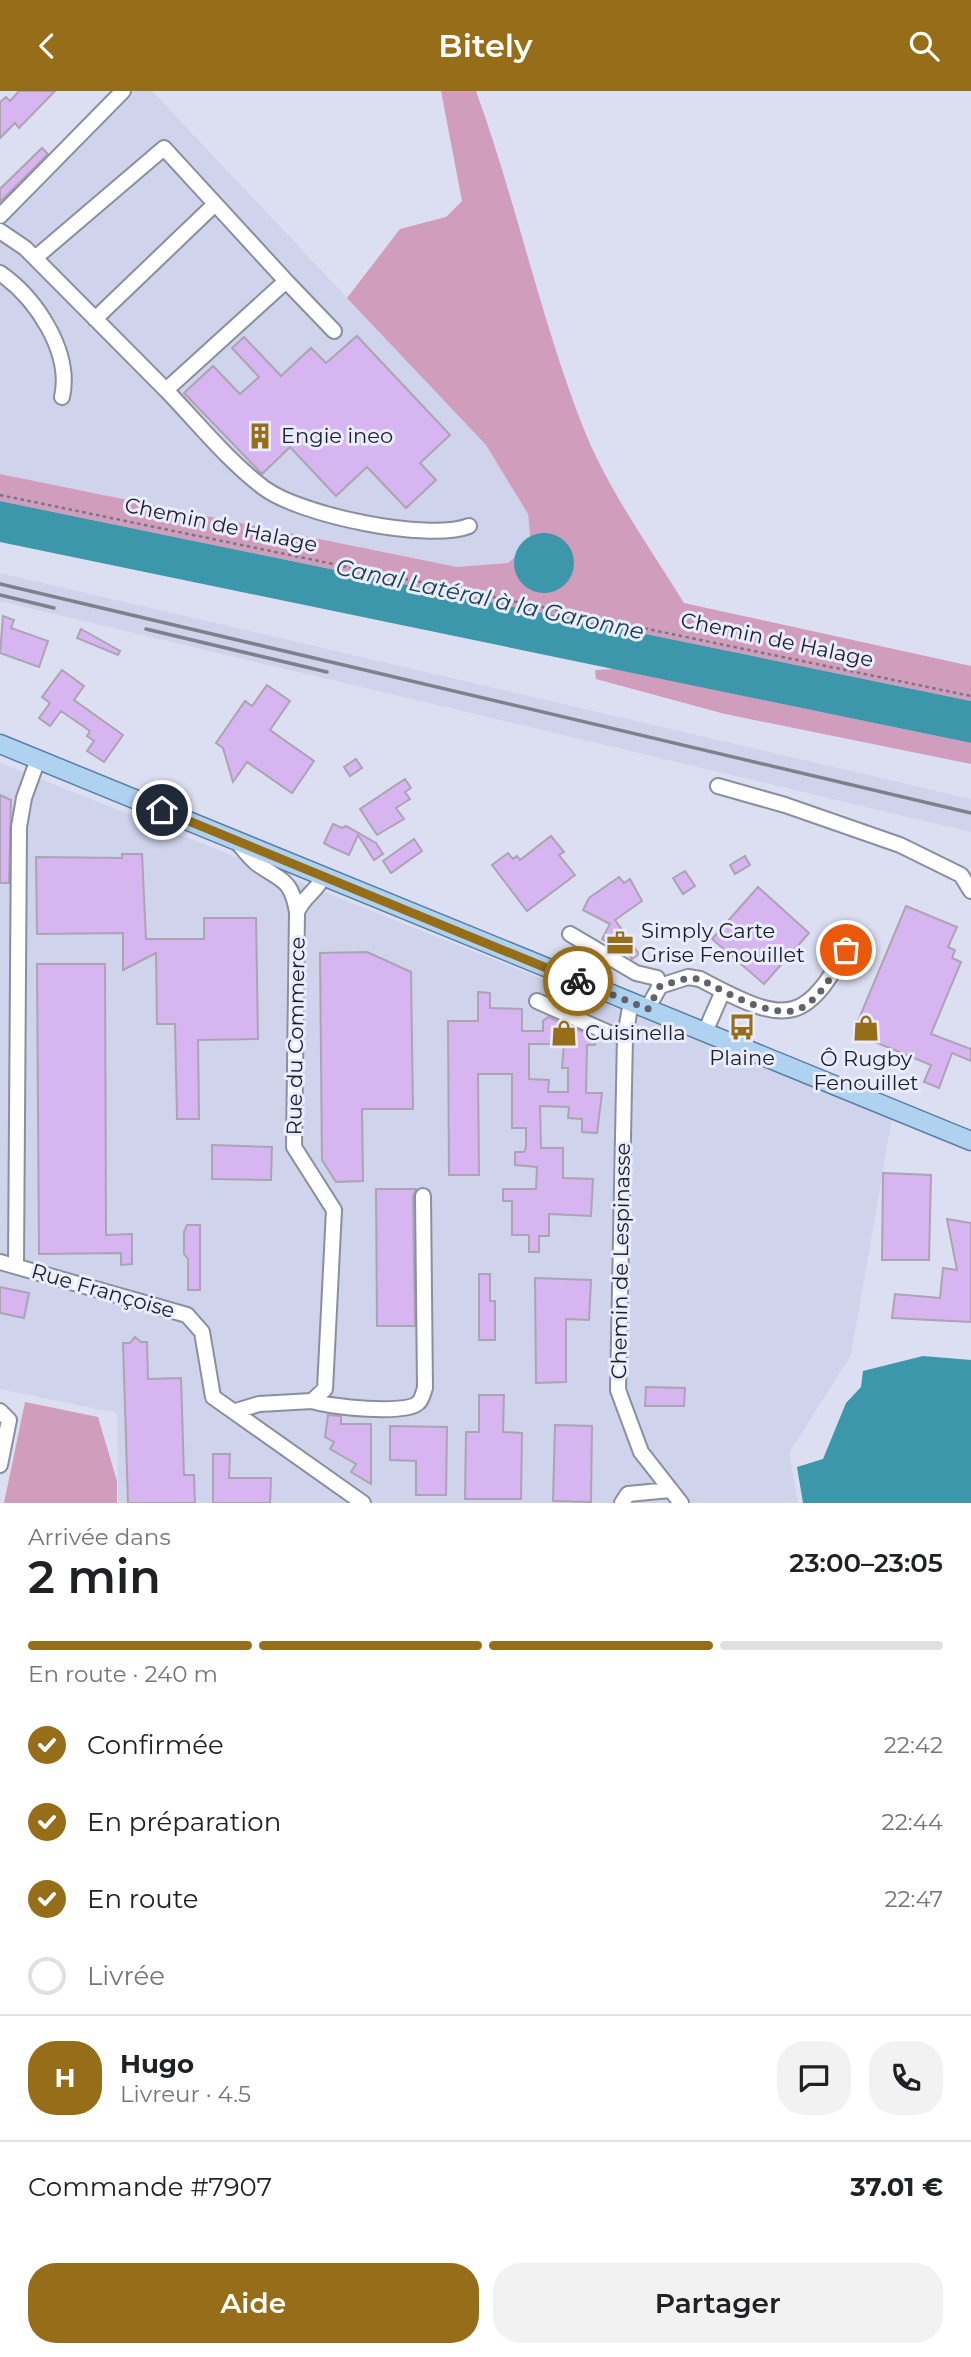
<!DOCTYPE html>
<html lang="fr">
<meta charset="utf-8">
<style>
:root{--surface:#fff;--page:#f2f2f2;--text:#202124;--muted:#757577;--line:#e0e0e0;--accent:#966d18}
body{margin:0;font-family:Montserrat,sans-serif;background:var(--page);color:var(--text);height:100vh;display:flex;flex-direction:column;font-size:26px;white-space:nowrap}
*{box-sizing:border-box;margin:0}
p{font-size:23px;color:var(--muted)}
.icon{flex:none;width:38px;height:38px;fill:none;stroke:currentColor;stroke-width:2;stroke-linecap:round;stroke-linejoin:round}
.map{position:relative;height:1412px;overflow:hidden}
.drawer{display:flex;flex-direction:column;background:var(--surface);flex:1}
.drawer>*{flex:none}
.pin{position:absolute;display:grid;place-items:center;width:60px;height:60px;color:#fff;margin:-30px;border:4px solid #fff;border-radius:50%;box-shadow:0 2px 7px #0007}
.courier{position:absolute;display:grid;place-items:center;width:70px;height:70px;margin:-35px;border:5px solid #966d18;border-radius:50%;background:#fff;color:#222;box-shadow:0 2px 9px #0007}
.headline em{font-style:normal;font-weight:600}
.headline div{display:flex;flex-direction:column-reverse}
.headline{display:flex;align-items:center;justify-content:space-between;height:119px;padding:0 28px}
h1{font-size:46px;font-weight:600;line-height:52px}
.bar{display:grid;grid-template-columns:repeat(4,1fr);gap:10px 7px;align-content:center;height:84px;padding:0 28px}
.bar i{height:9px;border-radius:5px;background:var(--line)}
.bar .current{background:var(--accent)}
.bar p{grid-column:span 4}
.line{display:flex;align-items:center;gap:18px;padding:0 28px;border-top:2px solid var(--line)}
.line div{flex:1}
.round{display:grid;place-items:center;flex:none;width:74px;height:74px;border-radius:28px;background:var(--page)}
ol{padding:0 28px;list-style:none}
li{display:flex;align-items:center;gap:21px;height:77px}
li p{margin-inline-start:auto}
li .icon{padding:7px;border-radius:50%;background:var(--accent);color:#fff;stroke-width:4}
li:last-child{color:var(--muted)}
li i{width:38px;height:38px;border:4px solid var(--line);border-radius:50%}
.primary-button{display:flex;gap:14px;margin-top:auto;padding:14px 28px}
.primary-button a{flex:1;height:80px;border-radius:28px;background:var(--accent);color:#fff;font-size:28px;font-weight:600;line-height:80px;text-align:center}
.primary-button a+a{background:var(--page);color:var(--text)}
header{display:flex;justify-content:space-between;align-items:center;height:91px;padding:0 28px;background:var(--accent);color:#fff;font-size:32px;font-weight:600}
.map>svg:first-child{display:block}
.built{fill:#cfd3eb}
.green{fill:#d19dbc}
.water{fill:#3d97aa}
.building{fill:#d7b5f0;stroke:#aca3b3;stroke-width:2;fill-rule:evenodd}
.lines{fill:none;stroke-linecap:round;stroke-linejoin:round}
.minor-casing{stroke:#8b8e9e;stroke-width:18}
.major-casing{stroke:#5980a2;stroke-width:21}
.path{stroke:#757782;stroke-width:2.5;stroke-dasharray:3.5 3.5;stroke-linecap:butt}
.minor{stroke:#fff;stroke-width:14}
.major{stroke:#afd2f0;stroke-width:18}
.rail{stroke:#7e808c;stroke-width:3.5}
.done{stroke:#60626c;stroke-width:7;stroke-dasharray:0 12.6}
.route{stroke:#966d18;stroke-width:9}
.labels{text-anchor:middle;stroke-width:6;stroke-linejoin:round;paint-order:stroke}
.poi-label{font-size:21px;fill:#1d1e24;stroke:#e9ecfe;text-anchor:start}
.street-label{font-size:21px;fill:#1d1e24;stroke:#e9ecfe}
.water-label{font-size:23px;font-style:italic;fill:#184149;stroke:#e9ecfe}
</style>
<header><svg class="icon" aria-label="back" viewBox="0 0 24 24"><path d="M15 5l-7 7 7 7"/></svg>Bitely<svg class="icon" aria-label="search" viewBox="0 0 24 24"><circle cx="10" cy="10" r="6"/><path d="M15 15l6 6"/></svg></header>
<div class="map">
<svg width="971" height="1412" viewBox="0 0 971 1412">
<rect width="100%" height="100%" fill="#dcdff1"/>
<path class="built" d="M 133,0 L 152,0 L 486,354 L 528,423 L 531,452 L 508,472 L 457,476 L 0,383 L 0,128 Z
M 0,482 L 971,708 L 971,741 L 0,510 Z
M 0,672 L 892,1027 L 851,1264 L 789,1362 L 798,1412 L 118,1412 L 117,1322 L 0,1298 Z"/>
<path class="green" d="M 441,0 L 476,0 C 516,110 540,226 583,336 C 608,399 649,455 684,512 L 971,575 L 971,610 L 0,410 L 0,383 L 457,476 L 508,472 L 531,452 L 528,423 L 486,354 L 347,207 L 400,138 L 446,126 L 462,110 Z
M 615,578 L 971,652 L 971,673 L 725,623 L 596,588 L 595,579 Z
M 25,1311 L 98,1326 L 117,1390 L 117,1412 L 4,1412 Z"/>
<path class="water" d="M 0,410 L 971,610 L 971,652 L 0,451 Z
M514 472a30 30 0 1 1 60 0a30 30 0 1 1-60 0Z
M 923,1265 L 971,1269 L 971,1412 L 803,1412 L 797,1376 L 823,1368 L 846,1312 L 861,1296 L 863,1280 Z"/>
<path class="building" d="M 19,0 L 55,0 L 19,37 L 15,32 L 0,47 L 0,11 L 6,6 L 10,10 Z
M 42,57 L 48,63 L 0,111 L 0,98 Z
M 357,245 L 450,344 L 420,372 L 436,389 L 406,417 L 367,376 L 336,405 L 290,356 L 262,383 L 184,302 L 213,275 L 240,303 L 259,286 L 232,257 L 244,246 L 281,285 L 311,257 L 326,272 Z
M 3,525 L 14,529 L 11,537 L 48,550 L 39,576 L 0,562 Z
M 81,538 L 120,560 L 118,564 L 77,547 Z
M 62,579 L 84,595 L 74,609 L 123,644 L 104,671 L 87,660 L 94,650 L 87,645 L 90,640 L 61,620 L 50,635 L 39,627 L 50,612 L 42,606 Z
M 267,594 L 290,610 L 270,639 L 314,670 L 292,702 L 247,671 L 233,691 L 223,657 L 216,652 L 245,610 L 252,615 Z
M 356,668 L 362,677 L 350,685 L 344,676 Z
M 405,688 L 411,697 L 405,701 L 410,708 L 396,717 L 404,728 L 377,744 L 360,718 Z
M 0,704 L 11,709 L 9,792 L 0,792 Z
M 333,733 L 342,737 L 346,735 L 376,752 L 383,763 L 374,769 L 358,744 L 349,764 L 331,756 L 324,752 Z
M 551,745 L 564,761 L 559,764 L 575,784 L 527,820 L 492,774 L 508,762 L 513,768 L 517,765 L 520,769 Z
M 414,748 L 422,760 L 391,782 L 383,770 Z
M 122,763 L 142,763 L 146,848 L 204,848 L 204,827 L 256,827 L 258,948 L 198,949 L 199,1028 L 177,1028 L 175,933 L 157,933 L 156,862 L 123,879 L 123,842 L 37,843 L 36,766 L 122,767 Z
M 745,765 L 750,774 L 735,783 L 730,774 Z
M 685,780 L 695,795 L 683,803 L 673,787 Z
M 619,786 L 624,792 L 630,788 L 642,810 L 615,829 L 639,863 L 632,868 L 626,860 L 602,848 L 610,833 L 583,819 L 589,807 Z
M 758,796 L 809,842 L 764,893 L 712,848 Z
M 906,815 L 957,836 L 948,856 L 955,859 L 952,867 L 961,871 L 931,943 L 971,958 L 971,970 L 952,962 L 939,997 L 924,991 L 931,974 L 853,942 Z
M 367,861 L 411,881 L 413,1018 L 362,1018 L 363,1090 L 336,1091 L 322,1069 L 320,862 Z
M 37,873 L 105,873 L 106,1144 L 132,1143 L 132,1173 L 121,1174 L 121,1162 L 39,1163 Z
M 478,901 L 490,902 L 490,917 L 522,918 L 522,940 L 543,940 L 543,930 L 548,926 L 595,946 L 595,954 L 587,954 L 586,1002 L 602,1002 L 597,1042 L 582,1041 L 582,1028 L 568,1027 L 569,1016 L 540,1015 L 541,1057 L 563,1057 L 563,1087 L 593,1088 L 591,1125 L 549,1123 L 549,1145 L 539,1145 L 539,1161 L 529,1161 L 529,1144 L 512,1144 L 512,1110 L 503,1110 L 503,1098 L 536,1098 L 537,1076 L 515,1074 L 515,1061 L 524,1061 L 526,1056 L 526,1037 L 512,1037 L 512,983 L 478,983 L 479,1084 L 449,1084 L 448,930 L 478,930 ZM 529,953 L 564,953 L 562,977 L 568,977 L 568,1001 L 548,1001 L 549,989 L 529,988 Z
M 212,1054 L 272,1056 L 271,1089 L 212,1088 Z
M 883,1082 L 931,1084 L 929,1169 L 882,1169 Z
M 376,1098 L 416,1098 L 413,1105 L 415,1235 L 377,1235 Z
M 947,1128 L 971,1132 L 971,1231 L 892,1227 L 895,1203 L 940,1207 L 943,1177 L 957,1179 Z
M 187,1134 L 200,1134 L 200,1199 L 188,1199 L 188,1168 L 184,1163 L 184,1141 Z
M 479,1183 L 490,1183 L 490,1210 L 495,1210 L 495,1249 L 479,1249 Z
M 535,1187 L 591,1189 L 589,1229 L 566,1228 L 566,1291 L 536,1292 Z
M 0,1196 L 29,1202 L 24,1227 L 0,1222 Z
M 135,1246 L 141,1251 L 147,1251 L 148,1288 L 181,1287 L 184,1384 L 194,1384 L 195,1412 L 128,1412 L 123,1252 L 130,1252 Z
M 646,1296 L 685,1297 L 684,1315 L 645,1315 Z
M 479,1304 L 504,1304 L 503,1341 L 522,1342 L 521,1408 L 465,1408 L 466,1341 L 479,1341 Z
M 328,1324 L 341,1325 L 341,1333 L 371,1333 L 371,1393 L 351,1381 L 356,1373 L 330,1358 L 334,1351 L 325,1346 Z
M 555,1334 L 592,1335 L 591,1411 L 553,1410 Z
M 390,1335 L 447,1336 L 446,1404 L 416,1404 L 416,1370 L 390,1369 Z
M 213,1363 L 230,1363 L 229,1387 L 271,1387 L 270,1412 L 213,1412 Z"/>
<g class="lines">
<g class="minor-casing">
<path id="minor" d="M 0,125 L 123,0
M 0,140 L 25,157 L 166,299 L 286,190 L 334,240
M 35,167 L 164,57 L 286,190
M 0,182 C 36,207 72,261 62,306
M 95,228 L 215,113
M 166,299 C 197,331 228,370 264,397 C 300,424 428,451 469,435
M 718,695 L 785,714 L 900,754 L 961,784 L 971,800
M 237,751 C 243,758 249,766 256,772 C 281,790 291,787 297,821 C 304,805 317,800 323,786
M 570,843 L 636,882 L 657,887 L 660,895
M 537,910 L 609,942 L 625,945
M 631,911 L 625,945 L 618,1299 L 641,1361 L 681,1412
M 647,918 L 660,895 L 688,886 L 700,888 C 791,937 806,934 855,843
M 705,941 L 723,900
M 0,1171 L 187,1224 L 202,1241 L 213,1306 L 363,1412
M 16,1174 L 19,736 L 24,707 L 38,668
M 312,1310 C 329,1316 406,1324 418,1312 C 422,1309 423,1302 425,1297 L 423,1105
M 0,1320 L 9,1329 L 0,1374
M 236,1320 L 259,1313 L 312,1310 L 325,1298 L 334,1119 L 294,1056 L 297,821
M 622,1412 L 628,1403 L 670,1399"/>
</g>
<g class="major-casing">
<path id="major" d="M 0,653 L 971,1050"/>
</g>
<path class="path" d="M 0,404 L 971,605"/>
<use href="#minor" class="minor"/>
<use href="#major" class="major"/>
<path class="rail" d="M 0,493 L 971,722
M 0,504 L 54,517
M 146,538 L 327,581"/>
</g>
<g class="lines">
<path class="done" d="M 578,890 L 648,918 L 660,895 L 688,887 L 700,888 C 723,900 778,932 803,916 C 822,905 836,878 846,859"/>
<path class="route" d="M 162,719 L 578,890"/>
</g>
<defs>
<g id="building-bare" transform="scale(2.1)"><path d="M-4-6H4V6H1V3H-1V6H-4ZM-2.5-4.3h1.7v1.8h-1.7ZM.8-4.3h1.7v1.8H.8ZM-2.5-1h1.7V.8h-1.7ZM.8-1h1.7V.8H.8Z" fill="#966d18" stroke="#e9ecfe" stroke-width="2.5" paint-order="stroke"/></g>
<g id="office-bare" transform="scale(2.1)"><path d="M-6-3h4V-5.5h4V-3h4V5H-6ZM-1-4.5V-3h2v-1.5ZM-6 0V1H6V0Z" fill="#966d18" stroke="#e9ecfe" stroke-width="2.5" paint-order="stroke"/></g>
<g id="bus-bare" transform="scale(2.1)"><path d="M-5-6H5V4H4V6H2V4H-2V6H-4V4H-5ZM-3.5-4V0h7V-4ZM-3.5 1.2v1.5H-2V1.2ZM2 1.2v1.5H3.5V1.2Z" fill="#966d18" stroke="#e9ecfe" stroke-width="2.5" paint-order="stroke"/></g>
<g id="shop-bare" transform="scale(2.1)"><path d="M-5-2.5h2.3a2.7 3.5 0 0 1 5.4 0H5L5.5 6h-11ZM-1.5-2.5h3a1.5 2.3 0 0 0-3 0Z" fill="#966d18" stroke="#e9ecfe" stroke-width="2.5" paint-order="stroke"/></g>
</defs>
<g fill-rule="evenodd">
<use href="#building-bare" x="260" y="345"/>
<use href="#office-bare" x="620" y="852"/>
<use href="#bus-bare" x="742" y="936"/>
<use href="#shop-bare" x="866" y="937"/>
<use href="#shop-bare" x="564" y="942"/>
</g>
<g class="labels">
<g class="poi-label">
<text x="281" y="352">Engie ineo</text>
<text x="641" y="847">Simply Carte<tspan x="641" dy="24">Grise Fenouillet</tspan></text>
<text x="585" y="949">Cuisinella</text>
<text x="742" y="974" text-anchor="middle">Plaine</text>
<text x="866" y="975" text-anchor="middle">Ô Rugby<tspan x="866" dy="24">Fenouillet</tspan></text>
</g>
<g class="street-label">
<text transform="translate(221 434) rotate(12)" y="7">Chemin de Halage</text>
<text transform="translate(777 549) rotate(12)" y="7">Chemin de Halage</text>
<text transform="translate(296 945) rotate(-89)" y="7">Rue du Commerce</text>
<text transform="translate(621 1170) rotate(-89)" y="7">Chemin de Lespinasse</text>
<text transform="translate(103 1200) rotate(16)" y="7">Rue Françoise</text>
</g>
<g class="water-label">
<text transform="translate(490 508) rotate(12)" y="8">Canal Latéral à la Garonne</text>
</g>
</g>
</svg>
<div class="pin" style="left:846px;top:859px;background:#ea580c"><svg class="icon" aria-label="bag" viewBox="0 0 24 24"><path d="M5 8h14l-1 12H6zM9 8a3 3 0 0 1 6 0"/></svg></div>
<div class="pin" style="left:162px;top:719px;background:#1f2937"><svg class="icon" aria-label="home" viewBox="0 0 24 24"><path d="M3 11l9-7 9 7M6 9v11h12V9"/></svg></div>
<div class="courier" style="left:578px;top:890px"><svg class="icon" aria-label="bike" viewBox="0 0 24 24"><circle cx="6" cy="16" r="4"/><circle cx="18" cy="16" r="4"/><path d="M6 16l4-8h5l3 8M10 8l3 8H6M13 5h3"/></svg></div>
</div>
<section class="drawer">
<div class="headline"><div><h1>2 min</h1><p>Arrivée dans</p></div><em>23:00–23:05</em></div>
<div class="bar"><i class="current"></i><i class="current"></i><i class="current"></i><i></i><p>En route · 240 m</p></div>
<ol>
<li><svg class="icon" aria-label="check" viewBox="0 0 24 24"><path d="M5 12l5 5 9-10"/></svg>Confirmée<p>22:42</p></li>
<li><svg class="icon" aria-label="check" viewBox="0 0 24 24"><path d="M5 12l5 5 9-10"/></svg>En préparation<p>22:44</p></li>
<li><svg class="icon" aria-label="check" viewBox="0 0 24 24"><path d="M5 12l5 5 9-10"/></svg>En route<p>22:47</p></li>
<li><i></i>Livrée</li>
</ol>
<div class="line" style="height:126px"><b class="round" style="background:var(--accent);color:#fff">H</b><div><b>Hugo</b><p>Livreur · 4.5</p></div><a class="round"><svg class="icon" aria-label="chat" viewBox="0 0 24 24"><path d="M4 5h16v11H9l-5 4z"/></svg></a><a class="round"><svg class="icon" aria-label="phone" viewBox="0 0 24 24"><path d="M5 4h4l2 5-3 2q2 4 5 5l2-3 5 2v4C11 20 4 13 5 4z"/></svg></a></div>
<div class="line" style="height:91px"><div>Commande #7907</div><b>37.01 €</b></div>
<div class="primary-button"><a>Aide</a><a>Partager</a></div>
</section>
